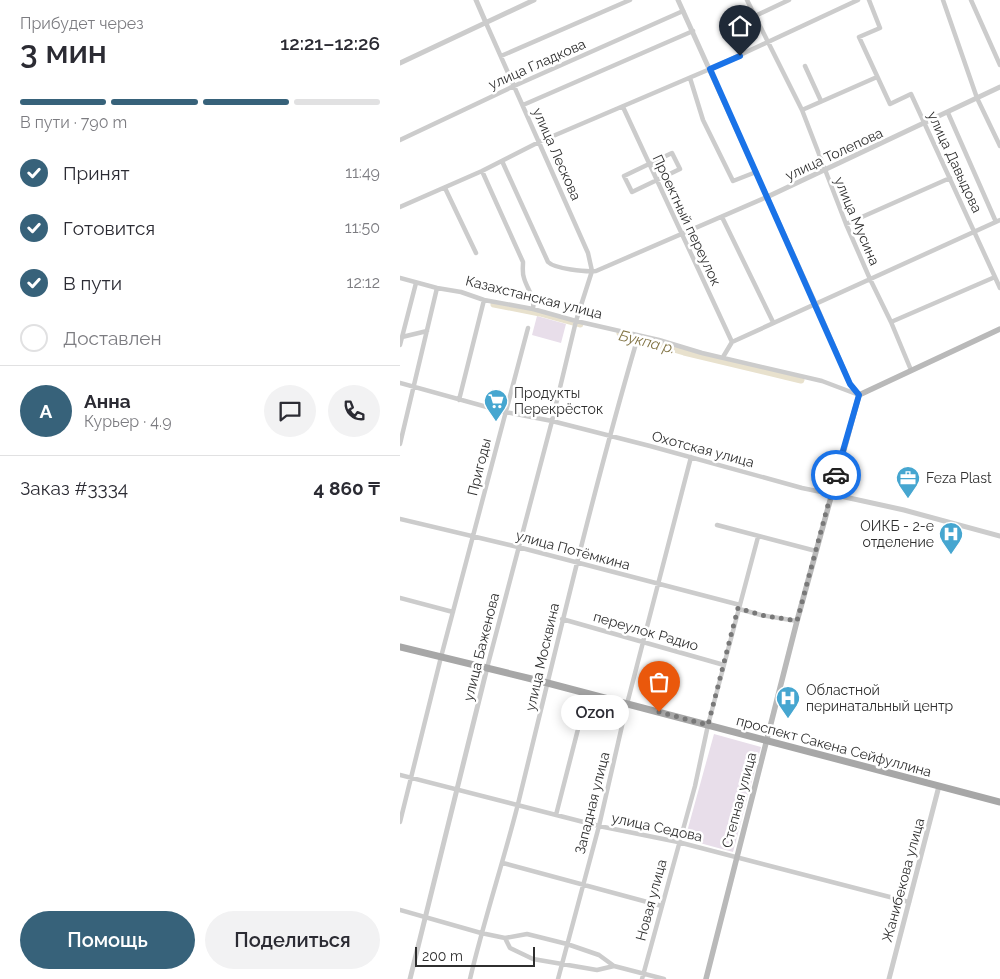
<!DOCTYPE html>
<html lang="ru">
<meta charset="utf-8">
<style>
:root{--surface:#fff;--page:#f2f2f3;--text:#2b2b33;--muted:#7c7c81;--line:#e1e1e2;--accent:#37627a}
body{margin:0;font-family:Raleway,sans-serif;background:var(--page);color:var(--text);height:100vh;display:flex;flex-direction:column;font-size:19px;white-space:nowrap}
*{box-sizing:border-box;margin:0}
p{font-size:16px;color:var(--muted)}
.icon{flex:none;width:28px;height:28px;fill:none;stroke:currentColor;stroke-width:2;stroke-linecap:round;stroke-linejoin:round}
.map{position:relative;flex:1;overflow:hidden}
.panel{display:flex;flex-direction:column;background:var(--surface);width:400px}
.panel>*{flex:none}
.scale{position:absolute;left:15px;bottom:12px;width:120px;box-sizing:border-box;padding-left:5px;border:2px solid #2f2f2f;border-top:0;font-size:14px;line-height:18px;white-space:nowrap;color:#2f2f2f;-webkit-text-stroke:4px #fff;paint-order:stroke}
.pin{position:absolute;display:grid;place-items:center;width:42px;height:42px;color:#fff;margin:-51px -21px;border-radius:50% 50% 50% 0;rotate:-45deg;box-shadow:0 0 5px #0007}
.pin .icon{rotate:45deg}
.courier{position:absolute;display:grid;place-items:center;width:50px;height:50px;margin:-25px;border:4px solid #1a73e8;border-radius:50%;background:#fff;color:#222;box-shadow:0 1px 6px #0007}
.bubble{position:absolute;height:35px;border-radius:18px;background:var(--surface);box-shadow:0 2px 12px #0003;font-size:16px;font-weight:600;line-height:35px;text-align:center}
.headline em{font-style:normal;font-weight:600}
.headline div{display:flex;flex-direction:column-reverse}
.headline{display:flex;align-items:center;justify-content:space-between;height:85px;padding:0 20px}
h1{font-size:32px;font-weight:600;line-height:38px}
.bar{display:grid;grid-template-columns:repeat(4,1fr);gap:8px 5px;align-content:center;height:60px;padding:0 20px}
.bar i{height:6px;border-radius:4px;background:var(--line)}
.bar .on{background:var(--accent)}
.bar p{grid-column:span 4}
.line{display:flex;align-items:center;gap:12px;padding:0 20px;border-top:1px solid var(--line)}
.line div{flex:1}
.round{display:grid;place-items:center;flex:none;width:52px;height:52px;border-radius:26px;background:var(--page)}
ol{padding:0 20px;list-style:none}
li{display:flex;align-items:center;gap:15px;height:55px}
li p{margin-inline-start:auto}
li .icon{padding:5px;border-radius:50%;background:var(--accent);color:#fff;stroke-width:4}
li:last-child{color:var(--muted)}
li i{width:28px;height:28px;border:2px solid var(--line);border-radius:50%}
.primary-button{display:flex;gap:10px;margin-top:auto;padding:10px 20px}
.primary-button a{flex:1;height:58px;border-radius:30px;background:var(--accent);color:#fff;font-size:20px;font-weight:600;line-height:58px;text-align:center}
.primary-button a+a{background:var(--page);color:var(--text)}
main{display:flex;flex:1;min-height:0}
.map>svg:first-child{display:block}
.green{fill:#e8deea}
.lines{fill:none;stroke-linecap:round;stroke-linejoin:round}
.river{stroke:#e8e1cd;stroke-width:7}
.minor{stroke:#ccc;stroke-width:4.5}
.tertiary{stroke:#ccc;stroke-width:5}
.secondary{stroke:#b9b9b9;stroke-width:5.5}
.primary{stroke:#a7a7a7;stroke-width:7}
.done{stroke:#787878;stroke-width:5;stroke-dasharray:0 9}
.route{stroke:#1a73e8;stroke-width:6}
.labels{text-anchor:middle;stroke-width:5;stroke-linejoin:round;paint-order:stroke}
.street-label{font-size:14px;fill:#2f2f2f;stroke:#fff}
.poi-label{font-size:14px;fill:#2f2f2f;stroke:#fff;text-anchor:start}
.water-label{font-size:15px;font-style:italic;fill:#817343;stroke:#fff}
</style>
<main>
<section class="panel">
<div class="headline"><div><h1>3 мин</h1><p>Прибудет через</p></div><em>12:21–12:26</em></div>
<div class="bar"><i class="on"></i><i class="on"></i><i class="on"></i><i></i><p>В пути · 790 m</p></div>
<ol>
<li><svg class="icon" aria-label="check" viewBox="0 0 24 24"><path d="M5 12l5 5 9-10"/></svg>Принят<p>11:49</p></li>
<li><svg class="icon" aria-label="check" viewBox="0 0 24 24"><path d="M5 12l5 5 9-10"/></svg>Готовится<p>11:50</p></li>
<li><svg class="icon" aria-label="check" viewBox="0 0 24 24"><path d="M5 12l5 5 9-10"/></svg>В пути<p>12:12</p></li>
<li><i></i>Доставлен</li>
</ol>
<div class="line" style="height:90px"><b class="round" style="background:var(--accent);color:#fff">А</b><div><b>Анна</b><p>Курьер · 4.9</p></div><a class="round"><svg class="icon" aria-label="chat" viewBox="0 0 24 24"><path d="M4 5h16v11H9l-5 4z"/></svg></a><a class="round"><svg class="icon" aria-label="phone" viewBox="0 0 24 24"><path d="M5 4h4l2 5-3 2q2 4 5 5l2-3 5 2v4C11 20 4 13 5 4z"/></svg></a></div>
<div class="line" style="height:65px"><div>Заказ #3334</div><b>4 860 ₸</b></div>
<div class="primary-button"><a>Помощь</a><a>Поделиться</a></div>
</section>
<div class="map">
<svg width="600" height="979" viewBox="0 0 600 979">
<rect width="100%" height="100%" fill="#fff"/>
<path class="green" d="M 137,316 L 166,324 L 161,343 L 132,335 Z
M 314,734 L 361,747 L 333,852 L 285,839 Z"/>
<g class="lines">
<path class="river" d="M 94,304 L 140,313 L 180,324
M 220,333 L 284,352 L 401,380"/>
<path class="minor" d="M 347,0 L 402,110 L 446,224 L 470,279 L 491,322 L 511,370
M 469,0 L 480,28 L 459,37 L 490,104 L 511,94 L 600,288
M 543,0 L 577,98 L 600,146
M 571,0 L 600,65
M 355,16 L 389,0
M 86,23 L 188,253 L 192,271 L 176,321 L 152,421 L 87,668
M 101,56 L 230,0
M 405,66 L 421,101
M 290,78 L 303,120 L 333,181 L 356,172
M 123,105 L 293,31
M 223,107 L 332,342
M 402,110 L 477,77
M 548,113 L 596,222
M 0,140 L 114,86 L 283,11
M 272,153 L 280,169 L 232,192 L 224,176 Z
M 102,161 L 148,262 C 155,269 186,272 196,271 L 367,197
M 82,171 L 123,262 C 123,267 122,273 124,278 C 127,289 135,297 133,309
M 45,188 L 76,253
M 0,207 L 82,171 L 139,142 L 310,69 L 458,0
M 322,217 L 373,322
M 446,224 L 550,178
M 0,278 L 37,288 L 61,292 L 84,300 L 133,309 L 176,321 L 259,340 L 302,353 L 422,381 L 459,395
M 491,322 L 595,277
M 2,337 L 27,331
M 0,345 L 16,283
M 323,357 L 332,342 L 600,220
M 0,383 L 105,412 L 152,421 L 250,446 L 402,488 L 431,494
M 59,400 L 84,300
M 0,444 L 37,288
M 0,519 L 118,547 L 340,605
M 317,525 L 416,551
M 0,598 L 53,612
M 339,609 L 361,615 L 397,621
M 162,619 L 324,665
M 0,775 L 199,826 L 278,842 L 509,902
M 156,815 L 187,694
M 0,822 L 41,657 L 128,328
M 103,863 L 262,906
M 0,910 L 81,933 L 105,938 L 127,934 L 167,944 L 199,955 L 214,966 L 264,979
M 105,938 L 110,948 L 133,959 L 197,970 L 214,966
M 70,979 C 84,920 103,863 118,804 C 156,649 192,494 237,340
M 158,979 L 199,826 L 227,704 L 291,457
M 242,979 L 295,786 L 308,725 L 358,537"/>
<path class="tertiary" d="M 76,0 L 86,23
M 278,0 L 415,303 L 450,384 L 459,395
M 0,63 L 134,0
M 367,197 L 600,87
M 431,494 L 504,510 L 600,536
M 10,979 L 87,668
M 489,979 L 539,786"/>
<path class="secondary" d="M 306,979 L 397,621 L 459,395 L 600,329"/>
<path class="primary" d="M 0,647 L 140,681 L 600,802"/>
</g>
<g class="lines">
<path class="done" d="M 259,712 L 308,725 L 338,608 L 361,615 L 397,621 L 436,475"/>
<path class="route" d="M 340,56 L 310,69 L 450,384 L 459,395 L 436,475"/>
</g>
<defs>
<g id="supermarket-pin" transform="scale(1.25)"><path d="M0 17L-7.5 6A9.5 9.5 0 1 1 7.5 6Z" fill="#46a6d0" stroke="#fff"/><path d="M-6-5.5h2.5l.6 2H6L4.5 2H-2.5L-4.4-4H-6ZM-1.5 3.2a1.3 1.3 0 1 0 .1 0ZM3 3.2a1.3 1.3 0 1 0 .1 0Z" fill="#fff"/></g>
<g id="office-pin" transform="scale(1.25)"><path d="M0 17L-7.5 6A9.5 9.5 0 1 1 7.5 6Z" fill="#46a6d0" stroke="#fff"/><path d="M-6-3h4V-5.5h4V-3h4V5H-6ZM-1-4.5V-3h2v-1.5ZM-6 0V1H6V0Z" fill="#fff"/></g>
<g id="hospital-pin" transform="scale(1.25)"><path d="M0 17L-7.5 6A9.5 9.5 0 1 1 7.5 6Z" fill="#46a6d0" stroke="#fff"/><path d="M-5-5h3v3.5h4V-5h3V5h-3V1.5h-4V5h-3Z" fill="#fff"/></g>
</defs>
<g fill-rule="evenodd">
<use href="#supermarket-pin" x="96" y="401"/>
<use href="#office-pin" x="508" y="478"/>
<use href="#hospital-pin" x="551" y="534"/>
<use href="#hospital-pin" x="388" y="698"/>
</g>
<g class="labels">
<g class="street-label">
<text transform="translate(137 64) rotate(-24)" y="5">улица Гладкова</text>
<text transform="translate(157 154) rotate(66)" y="5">улица Лескова</text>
<text transform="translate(434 154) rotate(-25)" y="5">улица Толепова</text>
<text transform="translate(555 162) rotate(65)" y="5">улица Давыдова</text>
<text transform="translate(287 220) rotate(65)" y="5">Проектный переулок</text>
<text transform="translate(457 221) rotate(67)" y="5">улица Мусина</text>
<text transform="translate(134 297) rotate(14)" y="5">Казахстанская улица</text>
<text transform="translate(303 449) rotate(15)" y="5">Охотская улица</text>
<text transform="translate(79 467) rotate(-76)" y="5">Пригоды</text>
<text transform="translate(173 550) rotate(15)" y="5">улица Потёмкина</text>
<text transform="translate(246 631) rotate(16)" y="5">переулок Радио</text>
<text transform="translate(81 647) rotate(-76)" y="5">улица Баженова</text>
<text transform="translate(142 657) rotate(-77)" y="5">улица Москвина</text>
<text transform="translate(434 746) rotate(15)" y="5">проспект Сакена Сейфуллина</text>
<text transform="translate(339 800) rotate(-75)" y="5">Степная улица</text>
<text transform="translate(192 803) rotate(-76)" y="5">Западная улица</text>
<text transform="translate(257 827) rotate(12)" y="5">улица Седова</text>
<text transform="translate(503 880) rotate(-75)" y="5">Жанибекова улица</text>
<text transform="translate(251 900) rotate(-75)" y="5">Новая улица</text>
</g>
<g class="poi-label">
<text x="114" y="398">Продукты<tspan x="114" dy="16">Перекрёсток</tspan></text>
<text x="526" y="483">Feza Plast</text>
<text x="534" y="531" text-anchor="end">ОИКБ - 2-е<tspan x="534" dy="16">отделение</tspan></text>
<text x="406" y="695">Областной<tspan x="406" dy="16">перинатальный центр</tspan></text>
</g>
<g class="water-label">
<text transform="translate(247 342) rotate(14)" y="5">Букпа р.</text>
</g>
</g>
</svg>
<div class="scale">200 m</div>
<div class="pin" style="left:259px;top:712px;background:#ea580c"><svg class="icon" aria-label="bag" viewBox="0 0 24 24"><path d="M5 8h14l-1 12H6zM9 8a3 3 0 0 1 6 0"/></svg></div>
<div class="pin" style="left:340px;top:56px;background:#1f2937"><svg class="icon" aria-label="home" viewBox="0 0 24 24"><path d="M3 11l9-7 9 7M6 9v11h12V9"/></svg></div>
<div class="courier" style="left:436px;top:475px"><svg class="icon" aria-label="car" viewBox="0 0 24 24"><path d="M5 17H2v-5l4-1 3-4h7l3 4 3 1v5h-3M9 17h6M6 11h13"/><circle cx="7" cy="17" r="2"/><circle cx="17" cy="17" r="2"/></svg></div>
<div class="bubble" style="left:161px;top:695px;width:68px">Ozon</div>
</div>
</main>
